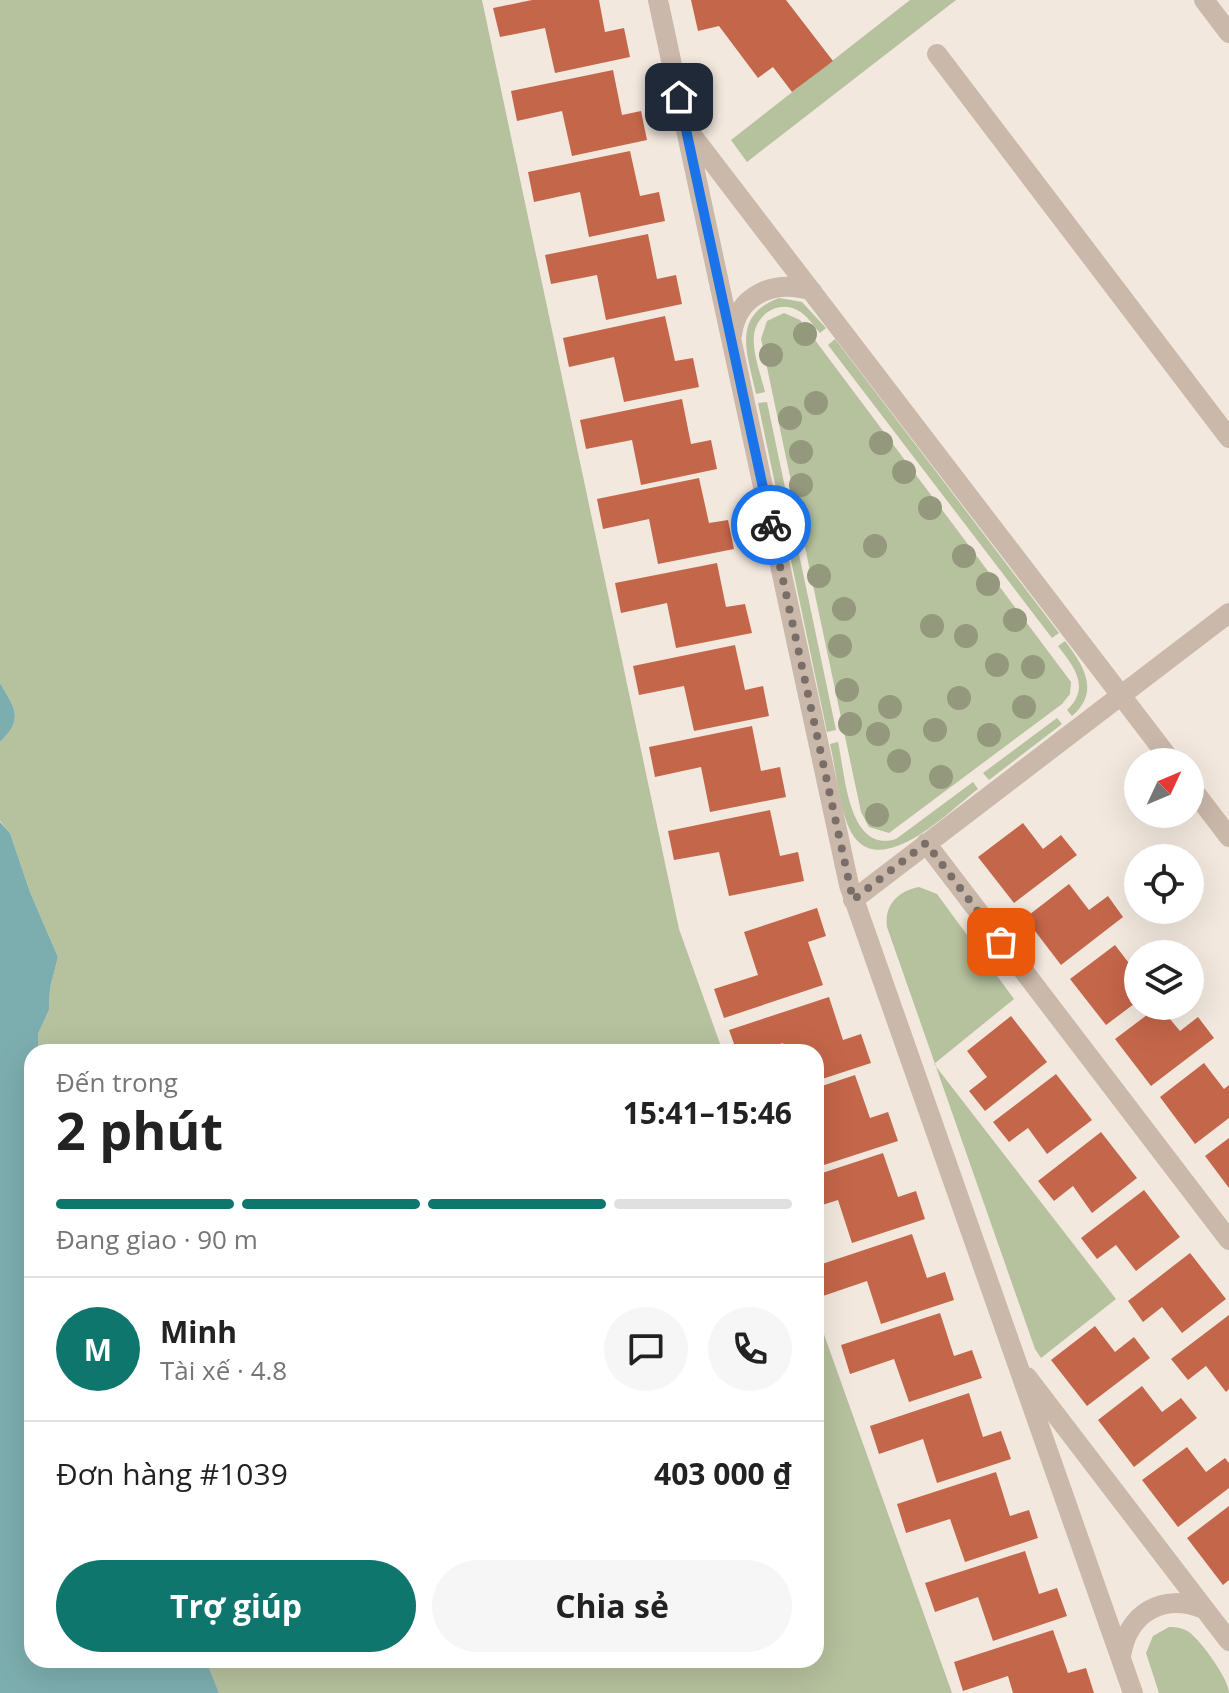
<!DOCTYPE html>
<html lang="vi">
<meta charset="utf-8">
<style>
:root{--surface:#fff;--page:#f6f6f6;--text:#222;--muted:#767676;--line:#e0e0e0;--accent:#0f766e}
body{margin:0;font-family:"Open Sans",sans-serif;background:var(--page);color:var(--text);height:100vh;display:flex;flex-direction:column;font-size:30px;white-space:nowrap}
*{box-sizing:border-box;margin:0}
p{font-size:26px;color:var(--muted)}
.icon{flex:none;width:44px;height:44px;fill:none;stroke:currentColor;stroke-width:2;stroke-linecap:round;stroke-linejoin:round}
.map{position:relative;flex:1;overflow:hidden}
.panel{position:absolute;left:24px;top:1044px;width:800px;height:624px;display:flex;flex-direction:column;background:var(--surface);border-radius:24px;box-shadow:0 8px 32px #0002}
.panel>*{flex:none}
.needle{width:52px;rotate:46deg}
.tools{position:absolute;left:1124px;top:748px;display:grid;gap:16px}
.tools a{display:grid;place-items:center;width:80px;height:80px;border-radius:50%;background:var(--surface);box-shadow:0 8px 32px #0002;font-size:40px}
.pin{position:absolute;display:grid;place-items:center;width:68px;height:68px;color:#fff;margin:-34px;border-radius:16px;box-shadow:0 4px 12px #0006}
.courier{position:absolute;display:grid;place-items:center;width:80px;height:80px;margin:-40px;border:6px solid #1a73e8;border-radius:50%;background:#fff;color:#222;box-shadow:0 2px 10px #0007}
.summary em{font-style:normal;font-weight:700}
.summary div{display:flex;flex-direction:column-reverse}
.summary{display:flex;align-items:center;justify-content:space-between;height:136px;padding:0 32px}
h1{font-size:52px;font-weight:700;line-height:60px}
.bar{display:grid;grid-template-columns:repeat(4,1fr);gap:12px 8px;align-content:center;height:96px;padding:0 32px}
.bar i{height:10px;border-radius:6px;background:var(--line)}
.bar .on{background:var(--accent)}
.bar p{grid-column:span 4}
.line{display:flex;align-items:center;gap:20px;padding:0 32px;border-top:2px solid var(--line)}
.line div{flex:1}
.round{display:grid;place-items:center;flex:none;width:84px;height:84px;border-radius:42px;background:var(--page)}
.button{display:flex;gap:16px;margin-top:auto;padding:16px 32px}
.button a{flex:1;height:92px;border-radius:48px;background:var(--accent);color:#fff;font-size:32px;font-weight:700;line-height:92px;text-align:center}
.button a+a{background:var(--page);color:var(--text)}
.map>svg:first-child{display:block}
.green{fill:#b6c19e}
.water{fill:#7daeaf}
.building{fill:#c4664a}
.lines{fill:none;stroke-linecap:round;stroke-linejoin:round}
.minor{stroke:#cab8aa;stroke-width:20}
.tree{fill:#94987d}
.done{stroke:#796f68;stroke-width:8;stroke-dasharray:0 14.4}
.route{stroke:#1a73e8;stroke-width:10}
</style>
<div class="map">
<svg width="1229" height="1693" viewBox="0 0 1229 1693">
<rect width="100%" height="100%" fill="#f2e8de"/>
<path class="green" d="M 0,0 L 482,0 L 679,929 L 723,1052 L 39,1052 L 38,1034 L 49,1010 L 50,988 L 58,957 L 30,892 L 10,833 L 0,821 L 0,742 C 24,719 15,708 0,683 Z
M 910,0 L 956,0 L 747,162 L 731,140 Z
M 779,298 L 802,302 L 826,328 L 820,333 C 813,325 807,315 797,310 C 778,300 756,315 754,335 C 752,352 761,375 765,392 L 756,394 C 748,355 730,316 779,298 Z
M 784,313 L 800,320 L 1071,682 L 1070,694 L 1062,704 L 889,833 L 869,827 L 861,812 L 761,339 L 767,321 Z
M 835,339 L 1059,633 L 1052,638 L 828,345 Z
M 767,402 L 836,730 L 827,732 L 758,403 Z
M 1065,641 C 1083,665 1101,691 1072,716 L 1067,710 C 1091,687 1074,667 1058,646 Z
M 1057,718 L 1062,724 L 989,780 L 983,773 Z
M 838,742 C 845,773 848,854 896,839 L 973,782 L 978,789 C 949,811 872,891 847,823 C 838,798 836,770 830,744 Z
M 919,887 L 937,894 L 1014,999 L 934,1064 L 1116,1299 L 1041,1358 L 1035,1349 L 887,927 C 884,905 898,891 919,887 Z
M 816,1312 L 952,1693 L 219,1693 L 206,1660 L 816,1660 Z
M 1169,1627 C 1176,1627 1183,1628 1189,1632 C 1201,1641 1229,1679 1229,1693 L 1159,1693 L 1146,1653 L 1153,1636 Z"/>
<path class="water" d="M 0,683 C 15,708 24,719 0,742 Z
M 0,822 L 10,833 L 30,892 L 58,957 L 50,988 L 49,1010 L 38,1034 L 39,1052 L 32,1052 L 32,1660 L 206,1660 L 219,1693 L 0,1693 Z"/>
<path class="building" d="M 532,0 L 599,0 L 605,32 L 624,28 L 630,57 L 555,73 L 545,28 L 500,37 L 493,8 Z
M 691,0 L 786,0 L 833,61 L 792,92 L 773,67 L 758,78 L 719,26 L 698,31 Z
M 613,70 L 622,115 L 641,111 L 647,140 L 572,156 L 562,111 L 517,121 L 511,91 Z
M 630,151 L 640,196 L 659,192 L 665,221 L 589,237 L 580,192 L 534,202 L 528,172 Z
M 648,234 L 657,279 L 676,275 L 682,304 L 606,320 L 597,275 L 551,284 L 545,255 Z
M 665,316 L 675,361 L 693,358 L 699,387 L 624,402 L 614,357 L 569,367 L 563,338 Z
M 682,399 L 691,444 L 711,440 L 717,469 L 641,485 L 632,440 L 586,449 L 580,420 Z
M 699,478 L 709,523 L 728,520 L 734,549 L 658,564 L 649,519 L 603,529 L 597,499 Z
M 717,563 L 726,607 L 745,604 L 752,633 L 676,648 L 667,603 L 621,613 L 615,583 Z
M 735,645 L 745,690 L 763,686 L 769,716 L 694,731 L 684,686 L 639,695 L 633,666 Z
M 752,726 L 761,771 L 780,767 L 786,797 L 710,812 L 701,767 L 655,777 L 649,747 Z
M 770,810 L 780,856 L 798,852 L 804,881 L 729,896 L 719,852 L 674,860 L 668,831 Z
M 1023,823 L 1043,849 L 1061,835 L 1077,855 L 1014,903 L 978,857 Z
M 1069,884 L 1089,910 L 1108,896 L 1123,917 L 1061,965 L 1025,918 Z
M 817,908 L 826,936 L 808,942 L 823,985 L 724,1018 L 714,989 L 758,975 L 744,932 Z
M 1115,945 L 1135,971 L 1138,968 L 1138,1001 L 1106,1025 L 1070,979 Z
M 829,997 L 843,1040 L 861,1034 L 871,1063 L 816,1081 L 816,1052 L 786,1052 L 783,1043 L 757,1052 L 737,1052 L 729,1030 Z
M 1159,1006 L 1180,1031 L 1198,1017 L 1214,1038 L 1151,1086 L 1115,1039 Z
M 1011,1016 L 1047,1062 L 985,1111 L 969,1091 L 987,1077 L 967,1051 Z
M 1204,1063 L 1224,1089 L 1229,1085 L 1229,1118 L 1195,1144 L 1160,1097 Z
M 1056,1074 L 1092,1120 L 1047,1154 L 1028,1128 L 1009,1142 L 993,1122 Z
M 855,1075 L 870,1118 L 888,1112 L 898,1141 L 824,1165 L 816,1140 L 816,1088 Z
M 1101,1132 L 1137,1178 L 1092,1213 L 1073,1186 L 1054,1201 L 1038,1181 Z
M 1229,1138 L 1229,1188 L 1205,1156 Z
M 883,1153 L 898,1197 L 916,1191 L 925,1219 L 852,1243 L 838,1200 L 816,1207 L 816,1175 Z
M 1144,1190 L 1180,1237 L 1136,1271 L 1116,1245 L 1097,1259 L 1081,1238 Z
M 912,1234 L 927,1278 L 945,1272 L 954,1300 L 881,1324 L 867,1281 L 823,1296 L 816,1266 Z
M 1190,1253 L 1226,1299 L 1182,1333 L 1162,1307 L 1143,1322 L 1128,1301 Z
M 940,1313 L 954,1356 L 972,1350 L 982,1378 L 909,1402 L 894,1359 L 850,1374 L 841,1345 Z
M 1229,1315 L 1229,1389 L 1226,1392 L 1206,1366 L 1188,1380 L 1171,1359 Z
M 1095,1326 L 1115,1352 L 1134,1337 L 1150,1358 L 1087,1406 L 1051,1360 Z
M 1142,1386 L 1162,1412 L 1181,1398 L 1197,1418 L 1134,1467 L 1098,1420 Z
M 969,1393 L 983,1437 L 1001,1431 L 1011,1459 L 937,1483 L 923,1439 L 879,1454 L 870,1426 Z
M 1187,1447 L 1206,1472 L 1225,1458 L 1229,1463 L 1229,1488 L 1178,1527 L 1142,1480 Z
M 996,1472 L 1010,1516 L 1029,1510 L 1038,1538 L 965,1562 L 950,1519 L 906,1533 L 897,1504 Z
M 1229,1506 L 1229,1580 L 1223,1585 L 1187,1538 Z
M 1025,1551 L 1039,1594 L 1057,1588 L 1067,1616 L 993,1641 L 978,1597 L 935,1612 L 925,1583 Z
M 1053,1630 L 1068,1673 L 1086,1668 L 1094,1693 L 1013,1693 L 1008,1676 L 963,1691 L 954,1662 Z"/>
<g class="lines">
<path class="minor" d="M 658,0 L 849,885 L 1133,1693
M 1204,0 L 1229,33
M 937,54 L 1229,438
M 688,130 L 1172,762
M 732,335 C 737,294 775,279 812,291
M 1190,786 L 1229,837
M 926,843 L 1229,1240
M 853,900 L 1229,613
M 1027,1377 L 1229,1641
M 1121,1657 C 1127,1613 1163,1592 1204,1609"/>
</g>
<g class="tree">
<circle cx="805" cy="334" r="12"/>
<circle cx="771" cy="355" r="12"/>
<circle cx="816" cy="403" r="12"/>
<circle cx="790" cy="418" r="12"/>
<circle cx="881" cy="443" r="12"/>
<circle cx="801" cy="452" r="12"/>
<circle cx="904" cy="472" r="12"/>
<circle cx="801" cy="485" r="12"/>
<circle cx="930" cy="508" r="12"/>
<circle cx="875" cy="546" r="12"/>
<circle cx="964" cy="556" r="12"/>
<circle cx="819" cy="576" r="12"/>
<circle cx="988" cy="584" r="12"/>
<circle cx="844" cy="609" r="12"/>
<circle cx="1015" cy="620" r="12"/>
<circle cx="932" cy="626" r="12"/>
<circle cx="966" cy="636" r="12"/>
<circle cx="840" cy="646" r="12"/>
<circle cx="997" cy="665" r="12"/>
<circle cx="1033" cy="667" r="12"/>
<circle cx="847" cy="690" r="12"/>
<circle cx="959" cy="698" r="12"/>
<circle cx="890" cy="707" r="12"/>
<circle cx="1024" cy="707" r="12"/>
<circle cx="850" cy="724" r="12"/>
<circle cx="935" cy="730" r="12"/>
<circle cx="878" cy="734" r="12"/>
<circle cx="989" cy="735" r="12"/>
<circle cx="899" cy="761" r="12"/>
<circle cx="941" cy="777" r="12"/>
<circle cx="877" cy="815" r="12"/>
</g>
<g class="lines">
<path class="done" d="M 771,525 L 853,900 L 926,843 L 1001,942"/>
<path class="route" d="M 679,97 L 771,525"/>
</g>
</svg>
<div class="tools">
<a><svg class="needle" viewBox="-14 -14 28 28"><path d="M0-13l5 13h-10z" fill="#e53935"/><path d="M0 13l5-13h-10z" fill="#767676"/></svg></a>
<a><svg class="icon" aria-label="locate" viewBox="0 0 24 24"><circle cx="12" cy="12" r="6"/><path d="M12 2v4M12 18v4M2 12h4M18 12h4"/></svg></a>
<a><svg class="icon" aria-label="layers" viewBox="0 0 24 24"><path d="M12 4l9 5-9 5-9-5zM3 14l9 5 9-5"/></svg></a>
</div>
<div class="pin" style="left:1001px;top:942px;background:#ea580c"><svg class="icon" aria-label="bag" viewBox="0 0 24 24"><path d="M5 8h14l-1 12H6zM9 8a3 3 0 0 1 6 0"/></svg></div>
<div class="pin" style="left:679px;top:97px;background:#1f2937"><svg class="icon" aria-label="home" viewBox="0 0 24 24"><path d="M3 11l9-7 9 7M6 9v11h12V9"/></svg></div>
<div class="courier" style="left:771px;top:525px"><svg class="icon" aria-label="bike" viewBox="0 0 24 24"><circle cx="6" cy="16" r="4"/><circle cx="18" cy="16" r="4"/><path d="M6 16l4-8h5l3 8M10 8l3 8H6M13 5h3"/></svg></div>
<section class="panel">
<div class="summary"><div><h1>2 phút</h1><p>Đến trong</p></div><em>15:41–15:46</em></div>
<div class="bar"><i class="on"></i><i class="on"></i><i class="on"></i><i></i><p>Đang giao · 90 m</p></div>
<div class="line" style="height:144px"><b class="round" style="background:var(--accent);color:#fff">M</b><div><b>Minh</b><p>Tài xế · 4.8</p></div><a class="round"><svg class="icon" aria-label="chat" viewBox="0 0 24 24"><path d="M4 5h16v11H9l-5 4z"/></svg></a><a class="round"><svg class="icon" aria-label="phone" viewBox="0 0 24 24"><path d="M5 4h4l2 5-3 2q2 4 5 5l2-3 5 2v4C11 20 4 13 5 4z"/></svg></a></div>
<div class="line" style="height:104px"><div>Đơn hàng #1039</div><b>403 000 ₫</b></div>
<div class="button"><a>Trợ giúp</a><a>Chia sẻ</a></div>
</section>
</div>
